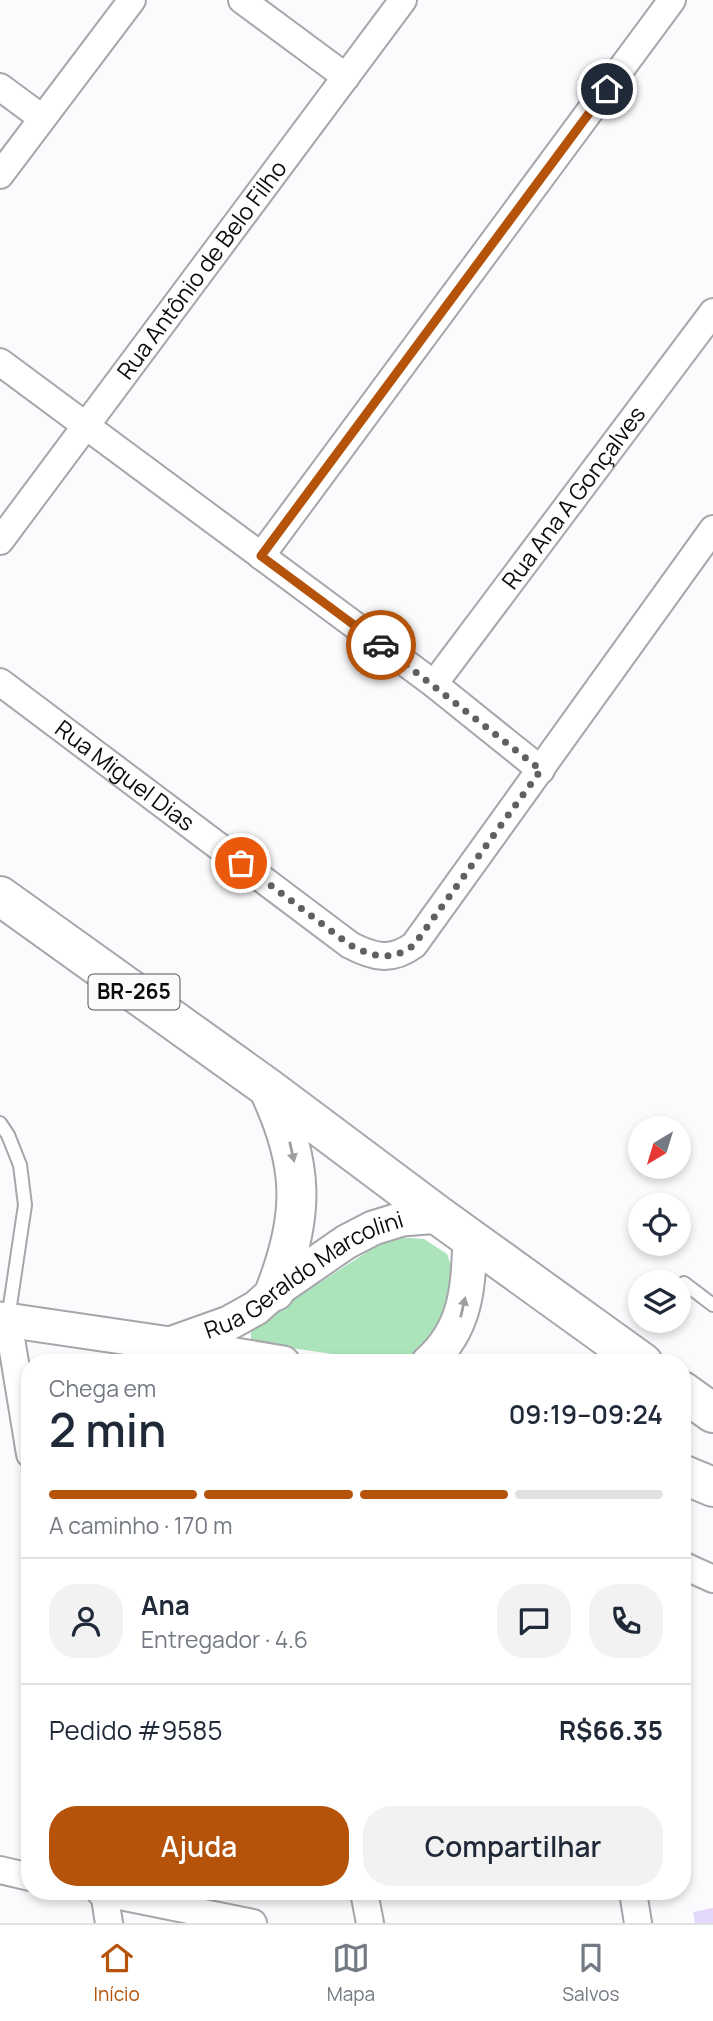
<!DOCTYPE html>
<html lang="pt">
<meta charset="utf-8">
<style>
:root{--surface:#fff;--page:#f2f2f3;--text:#1f2937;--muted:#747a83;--line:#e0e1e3;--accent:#b45309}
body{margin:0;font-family:Manrope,sans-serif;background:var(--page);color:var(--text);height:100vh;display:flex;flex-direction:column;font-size:26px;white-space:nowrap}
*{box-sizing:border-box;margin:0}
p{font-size:23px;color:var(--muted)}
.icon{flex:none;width:38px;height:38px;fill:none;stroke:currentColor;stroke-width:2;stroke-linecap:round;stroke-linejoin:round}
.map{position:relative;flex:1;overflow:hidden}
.panel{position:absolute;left:21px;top:1354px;width:670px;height:546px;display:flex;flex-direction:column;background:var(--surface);border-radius:28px;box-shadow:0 4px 10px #0003}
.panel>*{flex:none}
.needle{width:46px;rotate:218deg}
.fabs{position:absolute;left:628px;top:1116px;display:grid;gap:14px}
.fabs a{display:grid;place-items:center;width:63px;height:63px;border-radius:50%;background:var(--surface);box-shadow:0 4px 10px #0003;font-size:35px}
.pin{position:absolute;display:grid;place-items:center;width:60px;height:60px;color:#fff;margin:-30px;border:4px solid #fff;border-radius:50%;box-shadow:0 2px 7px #0007}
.courier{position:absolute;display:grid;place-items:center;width:70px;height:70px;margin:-35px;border:5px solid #b45309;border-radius:50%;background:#fff;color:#222;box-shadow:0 2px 9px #0007}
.summary em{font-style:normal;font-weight:600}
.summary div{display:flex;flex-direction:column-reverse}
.summary{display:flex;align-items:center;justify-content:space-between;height:119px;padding:0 28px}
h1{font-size:46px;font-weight:600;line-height:52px}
.bar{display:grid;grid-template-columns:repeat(4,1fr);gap:10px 7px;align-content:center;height:84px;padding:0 28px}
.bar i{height:9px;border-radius:5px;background:var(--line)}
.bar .selected{background:var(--accent)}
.bar p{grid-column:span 4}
.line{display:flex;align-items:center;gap:18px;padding:0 28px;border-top:2px solid var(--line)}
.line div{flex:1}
.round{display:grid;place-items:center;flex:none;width:74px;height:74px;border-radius:28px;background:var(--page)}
.button{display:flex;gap:14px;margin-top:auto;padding:14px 28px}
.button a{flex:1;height:80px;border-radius:28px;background:var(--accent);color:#fff;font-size:28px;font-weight:600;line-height:80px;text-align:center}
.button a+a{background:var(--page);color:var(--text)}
.tabs{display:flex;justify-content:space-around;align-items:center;height:98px;border-top:2px solid var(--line);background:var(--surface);font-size:19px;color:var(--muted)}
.tabs a{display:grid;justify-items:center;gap:4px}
.tabs .selected{color:var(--accent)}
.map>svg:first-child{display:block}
.green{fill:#abe4ba}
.building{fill:#e3d8fa}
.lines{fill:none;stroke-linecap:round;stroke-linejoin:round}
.service-casing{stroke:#a6a6ab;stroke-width:16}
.minor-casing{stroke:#a6a6ab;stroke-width:30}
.tertiary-casing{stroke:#a6a6ab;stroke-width:37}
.trunk-casing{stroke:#a6a6ab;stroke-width:42}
.service{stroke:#fff;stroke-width:12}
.minor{stroke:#fff;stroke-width:26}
.tertiary{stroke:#fff;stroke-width:33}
.trunk{stroke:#fff;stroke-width:38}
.oneway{fill:#9e9e9f}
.done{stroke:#606062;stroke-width:7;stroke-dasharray:0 12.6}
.route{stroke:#b45309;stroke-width:9}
.labels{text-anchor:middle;stroke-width:5;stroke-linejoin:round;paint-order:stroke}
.shield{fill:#fbfbfe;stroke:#545456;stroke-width:2}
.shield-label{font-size:21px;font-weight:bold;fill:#0c0c0e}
.street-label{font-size:23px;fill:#0c0c0e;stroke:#fbfbfe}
</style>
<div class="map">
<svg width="713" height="1923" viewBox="0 0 713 1923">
<rect width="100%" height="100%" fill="#fbfbfe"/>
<path class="green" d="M 396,1237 L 424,1239 L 447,1254 L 456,1280 L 438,1331 L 419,1350 L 394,1363 L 251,1342 L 251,1327 L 370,1250 Z"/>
<path class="building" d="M 713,1908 L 713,1923 L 695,1923 L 693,1912 Z"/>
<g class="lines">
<g class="service-casing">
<path id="service" d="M 0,1123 L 8,1135 L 20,1165 L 25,1205 L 8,1319
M 684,1283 L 713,1305"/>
</g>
<g class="minor-casing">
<g id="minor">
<path d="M 242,0 L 346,77"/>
<path d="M 0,87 L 42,118"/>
<path d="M 0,175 L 132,0"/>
<path d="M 0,362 L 434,684 L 541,770"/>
<path id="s1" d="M 0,541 L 403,0"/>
<path d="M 261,556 L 672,0"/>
<path id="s2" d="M 0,682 L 350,945 C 373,957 391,962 414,945 L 713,529"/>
<path id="s3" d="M 434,684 L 713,312"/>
<path d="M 8,1320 L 30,1454"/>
<path d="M 682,1565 L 713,1579"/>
<path d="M 0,1870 L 30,1877"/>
<path d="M 100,1892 L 253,1923"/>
<path d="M 104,1892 L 109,1923"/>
<path d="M 364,1892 L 370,1923"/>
<path d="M 633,1892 L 638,1923"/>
</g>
</g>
<g class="tertiary-casing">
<g id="tertiary">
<path d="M 0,1319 L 170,1344 L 283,1363"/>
<path id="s4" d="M 170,1344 L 229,1323 L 256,1308 L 275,1291 L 346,1242 L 373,1228 L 402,1219 L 439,1216"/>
<path d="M 428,1363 C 467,1328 468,1288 470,1239"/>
</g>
</g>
<g class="trunk-casing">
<path id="trunk" d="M 0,896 L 268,1088 L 439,1216 L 643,1363
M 269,1090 C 304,1164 305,1215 275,1291
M 682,1391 L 713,1413
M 682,1474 L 713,1487"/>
</g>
<use href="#service" class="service"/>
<use href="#minor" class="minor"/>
<use href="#tertiary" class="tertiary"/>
<use href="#trunk" class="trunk"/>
</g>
<defs><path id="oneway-solid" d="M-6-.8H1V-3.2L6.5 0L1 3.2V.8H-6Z" transform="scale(1.75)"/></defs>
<g class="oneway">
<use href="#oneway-solid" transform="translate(292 1152) rotate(77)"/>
<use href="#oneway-solid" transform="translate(463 1307) rotate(-77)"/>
</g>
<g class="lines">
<path class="done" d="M 241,863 L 350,945 C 373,957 391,962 414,945 L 541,770 L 381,645"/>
<path class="route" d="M 381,645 L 261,556 L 607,89"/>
</g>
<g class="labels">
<rect class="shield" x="88.5" y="974.5" width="91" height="35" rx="5"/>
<g class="shield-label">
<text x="134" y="999">BR-265</text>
</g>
<g class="street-label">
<text dy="8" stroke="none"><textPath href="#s1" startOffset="338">Rua Antônio de Belo Filho</textPath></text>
<text dy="8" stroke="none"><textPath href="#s3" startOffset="233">Rua Ana A Gonçalves</textPath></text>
<text dy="8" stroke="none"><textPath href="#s2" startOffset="156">Rua Miguel Dias</textPath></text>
<text dy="8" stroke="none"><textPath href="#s4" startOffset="152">Rua Geraldo Marcolini</textPath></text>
</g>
</g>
</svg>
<div class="fabs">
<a><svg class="needle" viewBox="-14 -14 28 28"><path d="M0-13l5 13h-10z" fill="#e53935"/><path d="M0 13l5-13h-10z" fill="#747a83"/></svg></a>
<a><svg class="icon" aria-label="locate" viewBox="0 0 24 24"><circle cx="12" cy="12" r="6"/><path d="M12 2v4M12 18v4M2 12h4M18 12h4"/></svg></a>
<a><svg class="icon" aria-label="layers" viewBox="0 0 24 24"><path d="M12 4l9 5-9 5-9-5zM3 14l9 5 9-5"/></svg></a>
</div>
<div class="pin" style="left:241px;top:863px;background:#ea580c"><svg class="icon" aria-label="bag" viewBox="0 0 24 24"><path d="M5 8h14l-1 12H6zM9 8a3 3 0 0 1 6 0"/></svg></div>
<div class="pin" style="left:607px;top:89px;background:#1f2937"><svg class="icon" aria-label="home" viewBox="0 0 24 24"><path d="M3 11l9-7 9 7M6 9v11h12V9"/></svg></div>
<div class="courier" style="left:381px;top:645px"><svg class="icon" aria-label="car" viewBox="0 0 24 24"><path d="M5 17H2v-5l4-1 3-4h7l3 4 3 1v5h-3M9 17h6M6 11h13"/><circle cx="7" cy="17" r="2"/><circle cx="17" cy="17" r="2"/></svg></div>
<section class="panel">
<div class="summary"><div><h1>2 min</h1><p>Chega em</p></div><em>09:19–09:24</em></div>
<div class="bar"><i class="selected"></i><i class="selected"></i><i class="selected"></i><i></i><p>A caminho · 170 m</p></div>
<div class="line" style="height:126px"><a class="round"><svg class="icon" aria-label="person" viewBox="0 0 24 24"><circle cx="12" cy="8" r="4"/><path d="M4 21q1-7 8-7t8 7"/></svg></a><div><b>Ana</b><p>Entregador · 4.6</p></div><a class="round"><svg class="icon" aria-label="chat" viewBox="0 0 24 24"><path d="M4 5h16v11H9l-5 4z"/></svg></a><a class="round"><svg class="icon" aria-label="phone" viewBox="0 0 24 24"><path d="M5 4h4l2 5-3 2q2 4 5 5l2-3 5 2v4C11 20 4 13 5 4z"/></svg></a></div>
<div class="line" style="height:91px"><div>Pedido #9585</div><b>R$66.35</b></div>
<div class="button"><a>Ajuda</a><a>Compartilhar</a></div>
</section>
</div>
<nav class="tabs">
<a class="selected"><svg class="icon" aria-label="home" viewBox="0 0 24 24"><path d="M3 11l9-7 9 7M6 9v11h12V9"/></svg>Início</a>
<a><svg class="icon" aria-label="map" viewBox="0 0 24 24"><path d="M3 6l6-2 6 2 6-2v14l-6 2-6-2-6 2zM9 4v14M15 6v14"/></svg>Mapa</a>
<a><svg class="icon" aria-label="saved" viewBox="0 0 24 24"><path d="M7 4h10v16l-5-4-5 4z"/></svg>Salvos</a>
</nav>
